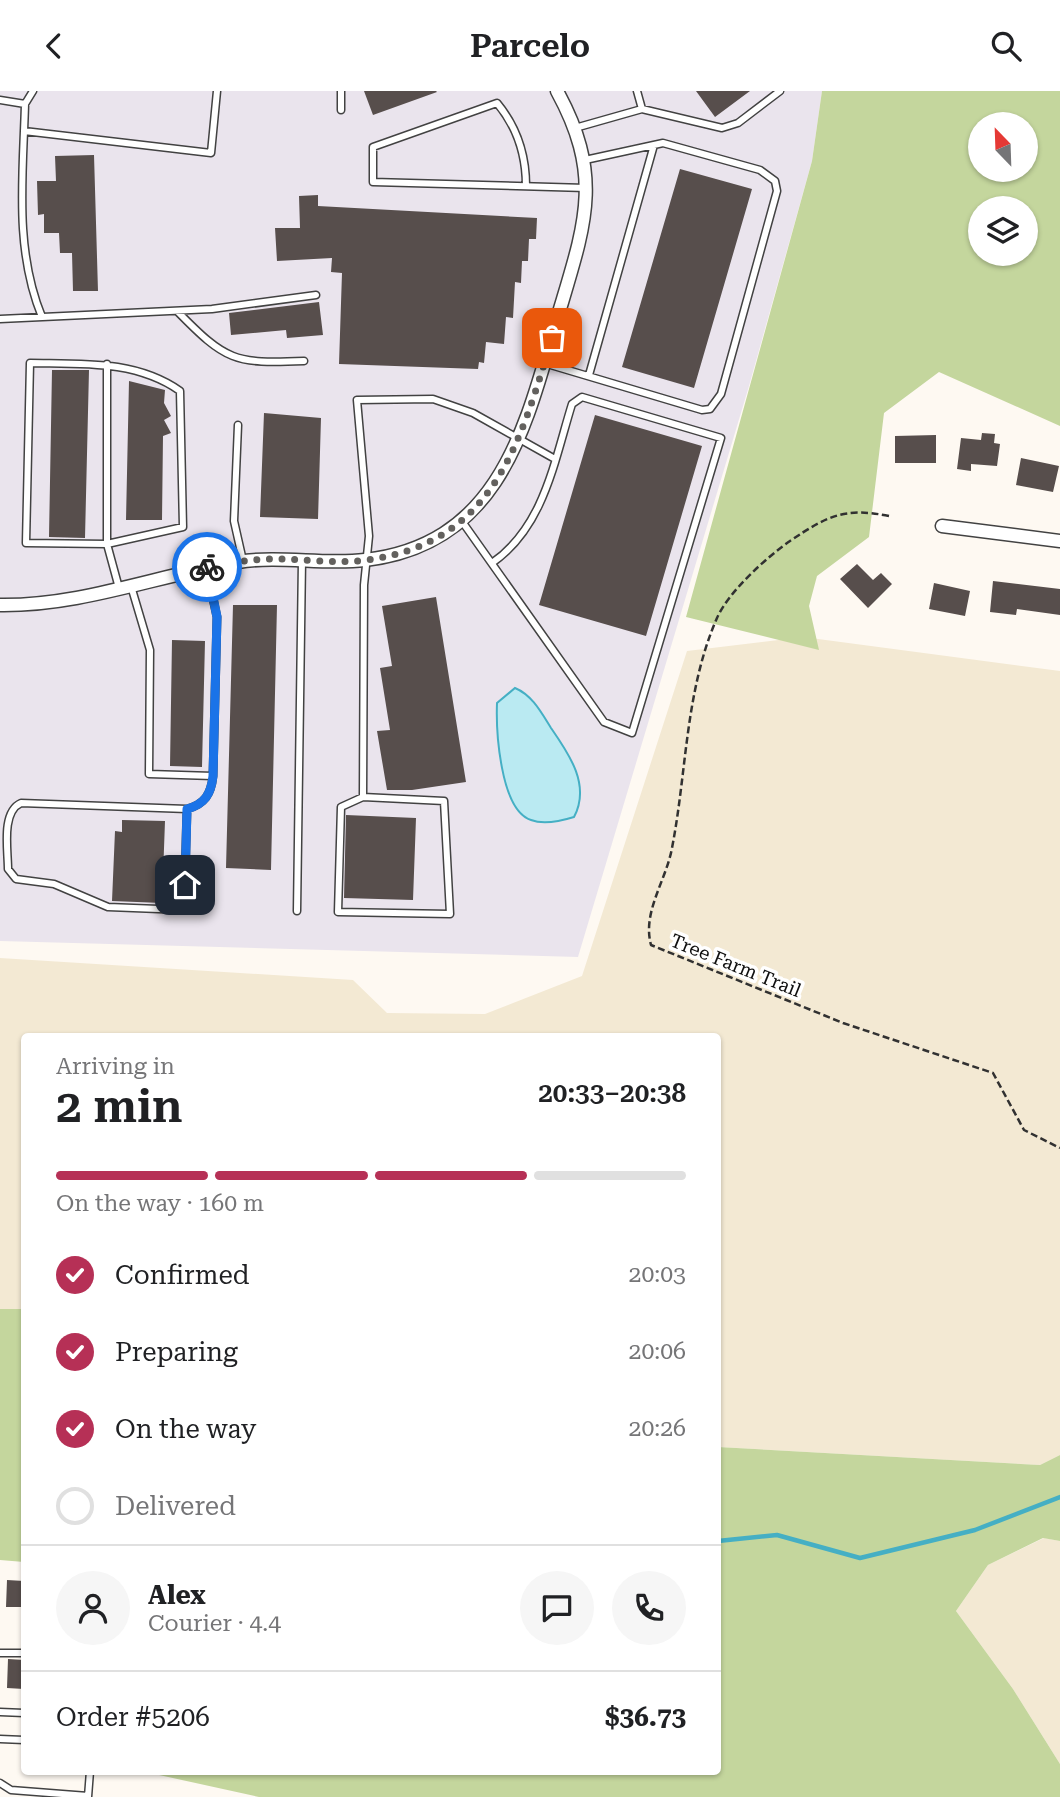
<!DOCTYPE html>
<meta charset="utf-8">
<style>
:root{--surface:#fff;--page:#f6f6f6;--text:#202124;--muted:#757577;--line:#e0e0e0;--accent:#b63056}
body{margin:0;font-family:"Roboto Serif",serif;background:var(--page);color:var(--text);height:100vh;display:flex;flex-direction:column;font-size:26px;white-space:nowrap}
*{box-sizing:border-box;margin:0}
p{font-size:23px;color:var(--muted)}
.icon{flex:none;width:38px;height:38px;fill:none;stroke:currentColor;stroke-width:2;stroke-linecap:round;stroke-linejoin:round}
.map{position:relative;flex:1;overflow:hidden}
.side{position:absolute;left:21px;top:942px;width:700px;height:742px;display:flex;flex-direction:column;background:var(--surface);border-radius:7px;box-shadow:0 2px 5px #0004}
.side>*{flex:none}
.needle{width:46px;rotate:337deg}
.buttons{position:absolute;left:968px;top:21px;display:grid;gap:14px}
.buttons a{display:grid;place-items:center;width:70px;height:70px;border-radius:50%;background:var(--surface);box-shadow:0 2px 5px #0004;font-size:35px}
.pin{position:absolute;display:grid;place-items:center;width:60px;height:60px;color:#fff;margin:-30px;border-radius:14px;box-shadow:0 4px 10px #0006}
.courier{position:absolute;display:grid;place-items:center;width:70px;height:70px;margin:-35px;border:5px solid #1a73e8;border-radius:50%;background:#fff;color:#222;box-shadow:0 2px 9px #0007}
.headline em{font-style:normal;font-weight:600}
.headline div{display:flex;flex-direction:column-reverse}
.headline{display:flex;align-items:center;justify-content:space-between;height:119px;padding:0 35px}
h1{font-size:46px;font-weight:600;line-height:52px}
.bar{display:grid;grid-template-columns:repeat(4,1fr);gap:10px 7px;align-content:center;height:84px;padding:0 35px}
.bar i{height:9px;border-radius:5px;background:var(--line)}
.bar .selected{background:var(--accent)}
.bar p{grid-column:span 4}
.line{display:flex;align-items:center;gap:18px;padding:0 35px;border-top:2px solid var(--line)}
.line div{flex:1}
.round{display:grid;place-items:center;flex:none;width:74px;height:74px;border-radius:37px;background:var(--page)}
ol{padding:0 35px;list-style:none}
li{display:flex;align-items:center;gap:21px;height:77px}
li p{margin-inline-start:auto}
li .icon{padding:7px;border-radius:50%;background:var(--accent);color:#fff;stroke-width:4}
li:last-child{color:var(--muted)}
li i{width:38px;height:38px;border:4px solid var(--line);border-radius:50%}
header{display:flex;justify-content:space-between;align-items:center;height:91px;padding:0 35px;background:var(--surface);font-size:32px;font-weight:600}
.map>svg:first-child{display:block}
.industrial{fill:#eae4ed}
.farmland{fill:#f3e9d3}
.forest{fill:#c4d69d;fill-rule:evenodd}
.water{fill:#baeaf2;stroke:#45afc4;stroke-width:2}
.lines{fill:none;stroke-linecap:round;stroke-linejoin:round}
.stream{stroke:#45afc4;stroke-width:4.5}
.building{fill:#574e4c}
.lane-casing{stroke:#424242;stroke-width:9}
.street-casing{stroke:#424242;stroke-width:15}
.path{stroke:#313131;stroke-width:2.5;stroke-dasharray:7 3.5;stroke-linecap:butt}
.lane{stroke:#fff;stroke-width:6}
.street{stroke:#fff;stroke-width:12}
.done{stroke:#63615e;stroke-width:7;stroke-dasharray:0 12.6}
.route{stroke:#1a73e8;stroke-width:9}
.labels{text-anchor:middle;stroke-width:7;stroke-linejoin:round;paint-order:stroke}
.street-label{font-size:19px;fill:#0f0f0f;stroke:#fff}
</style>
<header><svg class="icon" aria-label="back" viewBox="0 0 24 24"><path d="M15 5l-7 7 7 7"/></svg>Parcelo<svg class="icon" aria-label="search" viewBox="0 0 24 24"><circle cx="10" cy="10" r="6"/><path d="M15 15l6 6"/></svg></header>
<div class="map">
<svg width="1060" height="1706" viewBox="0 0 1060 1706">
<rect width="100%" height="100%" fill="#fef9f2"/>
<path class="industrial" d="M 0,0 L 822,0 L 812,70 L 749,295 L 578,866 L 0,850 Z"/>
<path class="farmland" d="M 803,546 L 1060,580 L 1060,1364 L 1040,1374 L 718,1356 L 718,945 L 24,945 L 24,1218 L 0,1218 L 0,867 L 353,889 L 387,922 L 485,923 L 582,885 L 687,560 Z
M 1044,1447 L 1060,1450 L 1060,1673 L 1013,1598 L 956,1520 L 988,1474 Z"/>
<path class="forest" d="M 822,0 L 1060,0 L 1060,335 L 939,281 L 884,322 L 869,446 L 817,485 L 809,515 L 819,559 L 686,526 L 812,70 ZM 980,33 L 1026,33 L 1026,79 L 980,79 ZM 980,117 L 1026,117 L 1026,163 L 980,163 Z
M 0,1218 L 24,1218 L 24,1471 L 0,1469 Z
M 718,1356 L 1040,1374 L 1060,1364 L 1060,1450 L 1043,1447 L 988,1474 L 956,1520 L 1013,1598 L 1060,1673 L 1060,1706 L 259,1706 L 141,1680 L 718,1680 Z"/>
<path class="water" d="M 515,597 C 532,604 541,621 551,637 C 569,663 591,694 574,726 C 561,730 544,734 531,729 C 500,719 496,639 497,612 Z"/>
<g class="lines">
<path class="stream" d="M 718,1450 L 777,1444 L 860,1467 L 975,1439 L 1060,1406"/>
</g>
<path class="building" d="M 364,0 L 436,0 L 437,1 L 373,24 Z
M 696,0 L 750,0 L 715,26 Z
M 94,64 L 98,200 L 73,200 L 72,162 L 60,162 L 59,142 L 44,142 L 44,123 L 38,124 L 37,90 L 56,90 L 55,65 Z
M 680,78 L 752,98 L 694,297 L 622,276 Z
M 318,104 L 318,115 L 537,127 L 536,148 L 529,148 L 528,170 L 522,170 L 521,192 L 515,191 L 513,227 L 506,226 L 504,253 L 486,251 L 484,272 L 479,271 L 478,278 L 339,273 L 342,182 L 331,181 L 332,167 L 277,170 L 275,137 L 300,137 L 299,105 Z
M 319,211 L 323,244 L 287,247 L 286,239 L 231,244 L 229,222 Z
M 52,279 L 89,279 L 85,447 L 49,446 Z
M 129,290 L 165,299 L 164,312 L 171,325 L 164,329 L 171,342 L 163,345 L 162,429 L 126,429 Z
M 264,322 L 321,327 L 318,428 L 260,426 Z
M 595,324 L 702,355 L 646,545 L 539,514 Z
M 982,342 L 995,343 L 994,352 L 1000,353 L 997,375 L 971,373 L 971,380 L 957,378 L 961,347 L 981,349 Z
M 936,344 L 936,372 L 895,372 L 895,345 Z
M 1021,367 L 1059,375 L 1053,401 L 1016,394 Z
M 857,473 L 873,489 L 881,482 L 892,493 L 868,517 L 840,488 Z
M 993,490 L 1060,498 L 1060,524 L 1017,518 L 1016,524 L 990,521 Z
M 934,492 L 970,500 L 965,525 L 929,518 Z
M 436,506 L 466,691 L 412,699 L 387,699 L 377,640 L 390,639 L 380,577 L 392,575 L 382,515 Z
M 233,514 L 277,514 L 271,779 L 226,777 Z
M 172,549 L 205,550 L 202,676 L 170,675 Z
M 346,724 L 416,727 L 413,809 L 344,807 Z
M 122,729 L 165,730 L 162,812 L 112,810 L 115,740 L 122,741 Z
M 7,1489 L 24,1490 L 24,1516 L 6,1516 Z
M 8,1568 L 24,1569 L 24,1598 L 7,1597 Z"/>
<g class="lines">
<g class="lane-casing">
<path id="lane" d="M 341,0 L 341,19
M 637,0 L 642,18
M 0,9 L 25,13 C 23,85 14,158 42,226
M 25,13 L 33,0
M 575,37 L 642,18 L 722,37 L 738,32 L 780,0
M 24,40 L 211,62 L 217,0
M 526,95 C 526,64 517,36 497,12 L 373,56 L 373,91 L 586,97
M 177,220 C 226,270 234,273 304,270
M 0,228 L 212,218 L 316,204
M 30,272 C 82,273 136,269 180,300 L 183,436 L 107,453 L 26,452 Z
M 544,272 L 702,319 L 710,318 L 721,303 L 777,100 L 775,90 L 760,79 L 663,52 L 585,69
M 107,273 L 107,453 L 119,497
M 589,284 L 654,54
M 238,334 L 234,430 L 243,470
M 461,429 L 604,631 L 632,642 L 721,347 L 582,306 L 572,313 C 554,371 544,436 492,472
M 131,495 L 150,559 L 149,683 L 213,685 L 217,526 L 206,476
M 363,706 L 341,716 L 338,821 L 450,823 L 444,710 L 363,706 L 364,494 L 369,445 L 357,309 L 433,308 L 473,322 L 555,368
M 187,718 L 184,819 L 108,816 L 54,793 L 16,788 L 8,778 C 8,759 1,721 21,712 L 187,718 C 205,713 211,703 213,685
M 297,820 L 302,469
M 0,1562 L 24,1562
M 0,1621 L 24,1622
M 0,1648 L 24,1649
M 0,1692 L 11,1699 L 88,1705
M 88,1706 L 90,1680"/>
</g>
<g class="street-casing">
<path id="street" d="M 942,435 L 1060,450
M 0,514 C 82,515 158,484 238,471 C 280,464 323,474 365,469 C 504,453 527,329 560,218 C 586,131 603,84 557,0"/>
</g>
<path class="path" d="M 889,425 C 844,416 827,425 790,450 C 767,466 729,500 717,527 C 685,600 687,680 672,757 C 666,790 642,821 651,854 L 843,932 L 993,982 L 1024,1039 L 1060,1057"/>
<use href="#lane" class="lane"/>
<use href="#street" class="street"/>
</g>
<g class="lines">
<path class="done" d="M 207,476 C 229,472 252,468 276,468 C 306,468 337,473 367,469 C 494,452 520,352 552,247"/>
<path class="route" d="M 185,794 L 187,718 C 205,713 211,703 213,685 L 217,526 L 207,476"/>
</g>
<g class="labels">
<g class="street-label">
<text transform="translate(736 874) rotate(22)" y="7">Tree Farm Trail</text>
</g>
</g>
</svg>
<div class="buttons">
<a><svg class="needle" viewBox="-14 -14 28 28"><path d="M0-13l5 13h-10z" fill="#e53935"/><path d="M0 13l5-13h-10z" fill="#757577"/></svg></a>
<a><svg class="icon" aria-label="layers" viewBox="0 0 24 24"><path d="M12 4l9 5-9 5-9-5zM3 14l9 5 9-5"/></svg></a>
</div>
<div class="pin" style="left:552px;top:247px;background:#ea580c"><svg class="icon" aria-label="bag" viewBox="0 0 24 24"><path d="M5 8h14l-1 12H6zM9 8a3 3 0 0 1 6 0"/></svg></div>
<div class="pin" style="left:185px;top:794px;background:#1f2937"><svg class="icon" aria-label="home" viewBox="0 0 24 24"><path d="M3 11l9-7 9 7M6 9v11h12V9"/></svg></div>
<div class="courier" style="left:207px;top:476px"><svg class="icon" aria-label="bike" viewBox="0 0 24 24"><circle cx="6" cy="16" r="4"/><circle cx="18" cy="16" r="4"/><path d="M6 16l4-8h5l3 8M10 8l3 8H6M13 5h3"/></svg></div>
<section class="side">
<div class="headline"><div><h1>2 min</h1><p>Arriving in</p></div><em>20:33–20:38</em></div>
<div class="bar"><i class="selected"></i><i class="selected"></i><i class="selected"></i><i></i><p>On the way · 160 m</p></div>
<ol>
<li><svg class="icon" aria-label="check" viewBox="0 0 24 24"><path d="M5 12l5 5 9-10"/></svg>Confirmed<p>20:03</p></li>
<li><svg class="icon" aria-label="check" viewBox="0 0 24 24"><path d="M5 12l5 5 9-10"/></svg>Preparing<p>20:06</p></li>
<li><svg class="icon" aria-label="check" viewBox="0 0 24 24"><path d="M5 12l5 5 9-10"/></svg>On the way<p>20:26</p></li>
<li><i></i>Delivered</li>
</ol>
<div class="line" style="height:126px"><a class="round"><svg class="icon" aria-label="person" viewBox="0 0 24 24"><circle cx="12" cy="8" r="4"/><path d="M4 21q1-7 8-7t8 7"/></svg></a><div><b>Alex</b><p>Courier · 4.4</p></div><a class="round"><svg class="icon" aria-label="chat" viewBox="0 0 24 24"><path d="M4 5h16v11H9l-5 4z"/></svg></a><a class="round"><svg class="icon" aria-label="phone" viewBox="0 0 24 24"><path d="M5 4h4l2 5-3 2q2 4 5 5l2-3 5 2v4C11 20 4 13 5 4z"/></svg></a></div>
<div class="line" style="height:91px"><div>Order #5206</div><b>$36.73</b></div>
</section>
</div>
